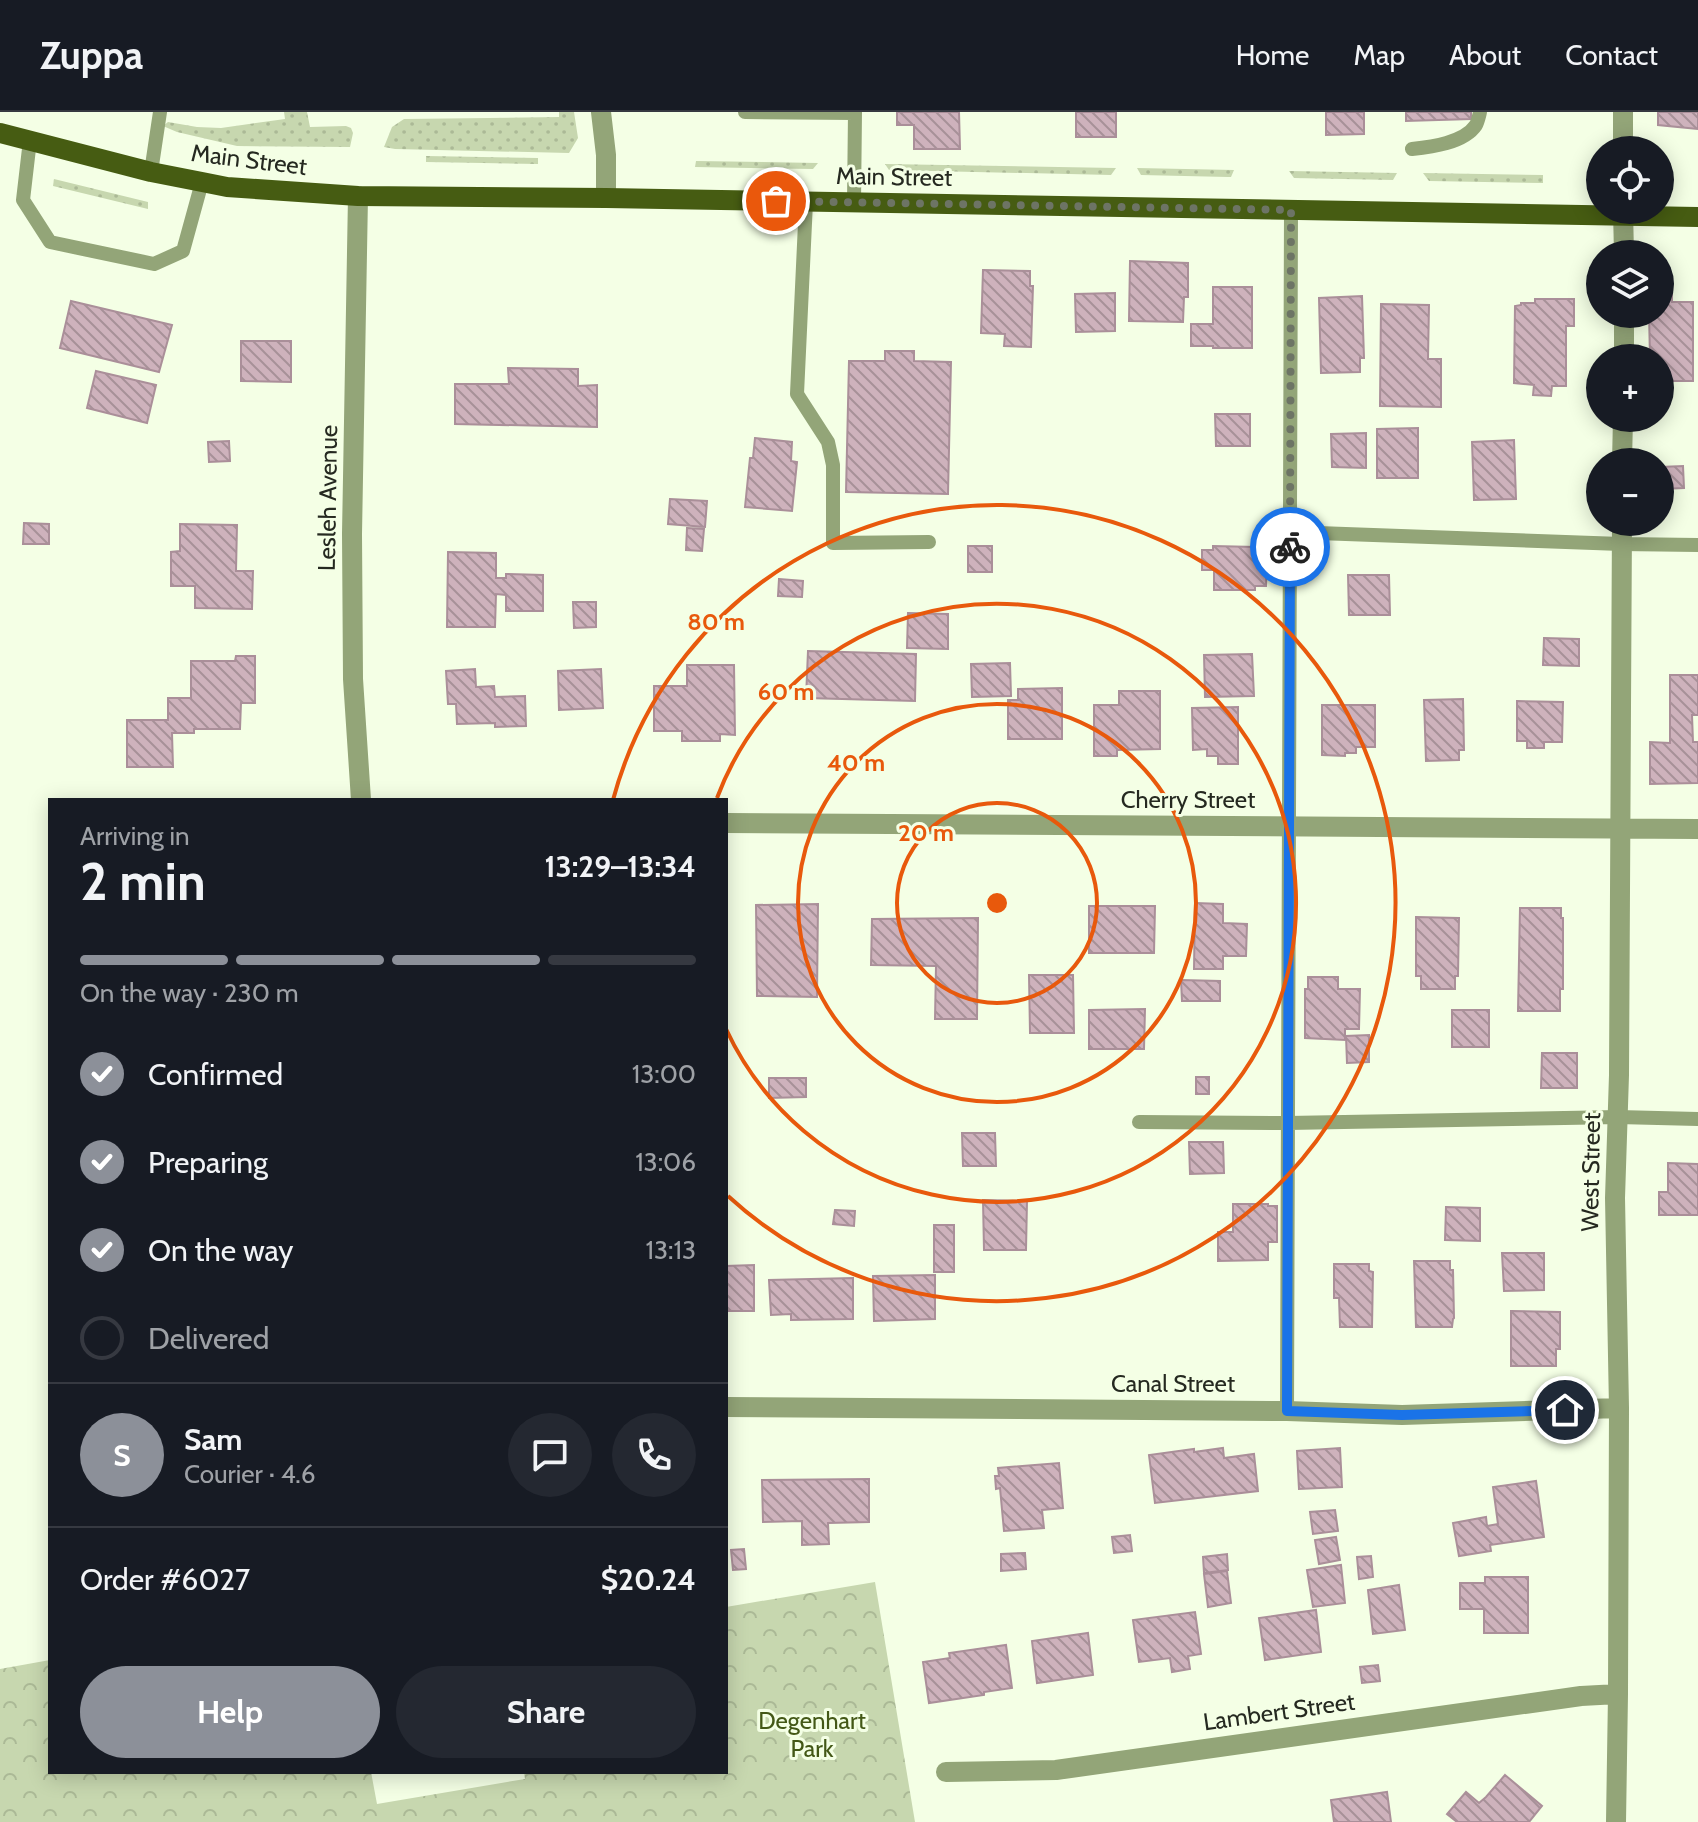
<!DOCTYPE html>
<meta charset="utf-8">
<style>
:root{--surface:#171b24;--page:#242831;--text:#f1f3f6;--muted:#9ea1a6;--line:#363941;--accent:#8c9099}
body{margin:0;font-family:Cabin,sans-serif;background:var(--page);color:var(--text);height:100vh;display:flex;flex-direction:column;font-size:30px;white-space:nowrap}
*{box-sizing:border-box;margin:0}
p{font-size:26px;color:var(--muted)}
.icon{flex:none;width:44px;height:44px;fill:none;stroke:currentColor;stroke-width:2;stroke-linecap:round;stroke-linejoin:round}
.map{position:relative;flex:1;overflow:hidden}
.drawer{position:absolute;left:48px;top:686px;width:680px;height:976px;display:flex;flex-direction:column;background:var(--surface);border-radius:0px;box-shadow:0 4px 20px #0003}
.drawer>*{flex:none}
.buttons{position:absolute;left:1586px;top:24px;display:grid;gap:16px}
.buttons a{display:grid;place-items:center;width:88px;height:88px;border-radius:50%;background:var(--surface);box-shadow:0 4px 20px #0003;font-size:40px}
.pin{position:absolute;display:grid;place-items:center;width:68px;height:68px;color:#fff;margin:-34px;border:4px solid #fff;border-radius:50%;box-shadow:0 2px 8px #0007}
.courier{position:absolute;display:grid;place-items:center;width:80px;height:80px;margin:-40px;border:6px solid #1a73e8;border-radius:50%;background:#fff;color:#222;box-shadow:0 2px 10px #0007}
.overview em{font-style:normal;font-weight:800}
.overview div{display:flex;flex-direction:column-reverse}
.overview{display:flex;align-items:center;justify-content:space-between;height:136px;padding:0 32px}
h1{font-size:52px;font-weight:800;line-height:60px}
.bar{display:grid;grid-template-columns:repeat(4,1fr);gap:12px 8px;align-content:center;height:96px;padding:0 32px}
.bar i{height:10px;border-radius:6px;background:var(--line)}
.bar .current{background:var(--accent)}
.bar p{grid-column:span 4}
.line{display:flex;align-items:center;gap:20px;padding:0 32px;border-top:2px solid var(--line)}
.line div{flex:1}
.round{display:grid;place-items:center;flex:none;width:84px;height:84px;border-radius:42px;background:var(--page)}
ol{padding:0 32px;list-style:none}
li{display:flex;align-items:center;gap:24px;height:88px}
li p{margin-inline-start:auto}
li .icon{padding:8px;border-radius:50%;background:var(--accent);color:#fff;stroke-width:4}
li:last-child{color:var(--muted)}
li i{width:44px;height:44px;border:4px solid var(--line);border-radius:50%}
.primary-button{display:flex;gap:16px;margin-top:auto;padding:16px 32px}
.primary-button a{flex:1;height:92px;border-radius:48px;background:var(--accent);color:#fff;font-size:32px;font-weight:800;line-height:92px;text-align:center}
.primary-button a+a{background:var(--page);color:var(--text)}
header{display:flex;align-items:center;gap:48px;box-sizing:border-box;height:112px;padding:0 40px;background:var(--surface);border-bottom:2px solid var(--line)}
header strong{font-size:38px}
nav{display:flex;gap:44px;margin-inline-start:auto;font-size:28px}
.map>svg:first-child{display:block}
.grass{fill:url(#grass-dots)}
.forest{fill:url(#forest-crowns)}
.building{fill:url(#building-back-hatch);stroke:#aa8f99;stroke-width:2}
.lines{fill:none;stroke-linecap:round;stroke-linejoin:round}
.lane{stroke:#93a578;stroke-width:14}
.street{stroke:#93a578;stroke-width:20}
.primary{stroke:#465c12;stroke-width:20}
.done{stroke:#6d7465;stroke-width:8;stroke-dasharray:0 14.4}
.route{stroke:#1a73e8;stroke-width:10}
.ring{fill:none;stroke:#e8590c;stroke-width:4}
.labels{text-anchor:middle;stroke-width:6;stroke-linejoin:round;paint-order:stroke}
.street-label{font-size:24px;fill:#252920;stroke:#f4ffe5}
.park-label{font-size:24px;fill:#435816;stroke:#f4ffe5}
.centre{fill:#e8590c;stroke:#f4ffe5;stroke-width:4}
.ring-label{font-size:24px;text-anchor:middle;font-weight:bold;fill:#e8590c;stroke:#f4ffe5;stroke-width:6;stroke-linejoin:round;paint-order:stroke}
</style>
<header>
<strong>Zuppa</strong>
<nav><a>Home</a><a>Map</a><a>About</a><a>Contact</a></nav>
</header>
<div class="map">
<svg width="1698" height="1710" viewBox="0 0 1698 1710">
<defs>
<pattern id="grass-dots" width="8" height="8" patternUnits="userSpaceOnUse" patternTransform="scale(2)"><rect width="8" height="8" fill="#c7d7af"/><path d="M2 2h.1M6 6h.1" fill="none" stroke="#abb996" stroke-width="1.8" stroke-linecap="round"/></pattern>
<pattern id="forest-crowns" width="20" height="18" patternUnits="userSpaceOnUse" patternTransform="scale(2)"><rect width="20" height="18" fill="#c7d7af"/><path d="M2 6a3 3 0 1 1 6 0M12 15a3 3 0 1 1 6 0" fill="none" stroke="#abb996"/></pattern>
<pattern id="building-back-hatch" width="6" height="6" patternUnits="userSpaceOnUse" patternTransform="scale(2)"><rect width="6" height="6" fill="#ceb2bc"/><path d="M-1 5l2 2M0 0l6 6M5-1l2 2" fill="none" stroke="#a79198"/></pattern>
</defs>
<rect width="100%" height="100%" fill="#f4ffe5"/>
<path class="grass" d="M 284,0 L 307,0 L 310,15 L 346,14 L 351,16 L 353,21 L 350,35 L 237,34 L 177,20 L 163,14 L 168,10 L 197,15 L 221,16 L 285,7 Z
M 559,0 L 574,0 L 578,26 L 569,41 L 395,37 L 384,35 L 392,15 L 404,7 L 559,5 Z
M 426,44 L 538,46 L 538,52 L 426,50 Z
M 696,49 L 818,51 L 813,57 L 695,55 Z
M 885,52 L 1116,56 L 1111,63 L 889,58 Z
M 1137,56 L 1234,58 L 1231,65 L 1228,65 L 1141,63 Z
M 1289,59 L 1397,61 L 1393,68 L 1294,66 Z
M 1423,61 L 1543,63 L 1543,71 L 1429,69 Z
M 54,67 L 148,90 L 148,97 L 53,74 Z"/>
<path class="forest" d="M 875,1470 L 915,1710 L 0,1710 L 0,1557 L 50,1548 L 50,1660 L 371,1660 L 377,1692 L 525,1667 L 524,1660 L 726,1660 L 726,1495 Z"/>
<path class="building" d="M 897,0 L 959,0 L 960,37 L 914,37 L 914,13 L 897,13 Z
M 1076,0 L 1116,0 L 1116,25 L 1076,25 Z
M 1326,0 L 1364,0 L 1364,22 L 1326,23 Z
M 1406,0 L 1471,0 L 1471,7 L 1406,9 Z
M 1658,0 L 1698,0 L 1698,17 L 1658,13 Z
M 1130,149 L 1188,151 L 1188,185 L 1184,185 L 1183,210 L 1129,209 Z
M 983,158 L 1030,159 L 1030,174 L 1033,174 L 1031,235 L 1004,234 L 1005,222 L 981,221 Z
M 1213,175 L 1252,175 L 1252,236 L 1213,236 L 1213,234 L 1191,234 L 1191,212 L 1213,212 Z
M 1672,178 L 1672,190 L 1693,190 L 1693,269 L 1662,269 L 1660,246 L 1650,246 L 1649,202 L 1660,202 L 1660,179 Z
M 1115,181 L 1115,219 L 1076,220 L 1075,182 Z
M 1362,184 L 1364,246 L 1360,246 L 1360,260 L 1321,261 L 1319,186 Z
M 1535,187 L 1574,187 L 1574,214 L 1566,214 L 1566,274 L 1552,274 L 1551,284 L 1533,283 L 1534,273 L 1514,271 L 1515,194 L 1521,193 L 1521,191 L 1535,191 Z
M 71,189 L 172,213 L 159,260 L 60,236 Z
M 1381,192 L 1429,193 L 1428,247 L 1441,247 L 1441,295 L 1380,294 Z
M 241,229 L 291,229 L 291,270 L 241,269 Z
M 885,239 L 914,239 L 914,249 L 951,250 L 948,382 L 846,380 L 849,249 L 885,249 Z
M 508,256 L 578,257 L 578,274 L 597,273 L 597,315 L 455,312 L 455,272 L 509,272 Z
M 96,259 L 156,273 L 147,311 L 87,296 Z
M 1215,302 L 1250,302 L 1250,334 L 1216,334 Z
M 1418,316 L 1418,366 L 1377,366 L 1377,317 Z
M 1366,321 L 1366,356 L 1332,355 L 1331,322 Z
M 755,326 L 792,330 L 791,349 L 797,350 L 792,399 L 745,395 L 750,346 L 753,346 Z
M 1514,328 L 1516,387 L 1474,388 L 1472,330 Z
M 229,329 L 230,349 L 209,350 L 208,330 Z
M 1683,354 L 1684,376 L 1660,377 L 1660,355 Z
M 670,387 L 707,389 L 705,415 L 668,412 Z
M 24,411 L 49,412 L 49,432 L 23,432 Z
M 180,412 L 237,413 L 236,459 L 253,459 L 252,497 L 195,496 L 195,474 L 171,474 L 171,440 L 180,439 Z
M 687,416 L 704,417 L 702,439 L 686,438 Z
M 968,434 L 992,434 L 992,460 L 968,460 Z
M 1213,434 L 1256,435 L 1256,440 L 1267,441 L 1266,474 L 1255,474 L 1255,478 L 1214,478 L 1214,458 L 1202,458 L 1202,438 L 1213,438 Z
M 448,440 L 496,441 L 496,466 L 506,466 L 506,462 L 543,463 L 543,499 L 506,499 L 506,483 L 496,482 L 495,515 L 447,515 Z
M 1348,463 L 1389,463 L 1390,503 L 1349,503 Z
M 779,467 L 803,469 L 802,485 L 778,484 Z
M 573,490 L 596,490 L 596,515 L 574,516 Z
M 908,501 L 948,502 L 948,537 L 907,536 Z
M 1544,526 L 1579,527 L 1579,554 L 1543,553 Z
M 808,539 L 916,542 L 915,589 L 806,586 Z
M 1252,542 L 1254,584 L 1205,585 L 1204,543 Z
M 236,544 L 255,544 L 255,591 L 241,591 L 240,617 L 194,617 L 194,621 L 172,621 L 173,655 L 127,655 L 127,608 L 168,608 L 168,586 L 191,586 L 191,549 L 235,549 Z
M 1010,551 L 1011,584 L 972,585 L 971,552 Z
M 687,553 L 734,553 L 735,623 L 720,622 L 720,629 L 682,629 L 682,619 L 654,619 L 654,574 L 687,574 Z
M 475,557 L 476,575 L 494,574 L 495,585 L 525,584 L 526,614 L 495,615 L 495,611 L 457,612 L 456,592 L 448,592 L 446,559 Z
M 601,557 L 603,596 L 559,598 L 558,559 Z
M 1670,563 L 1698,563 L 1698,603 L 1692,603 L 1693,630 L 1698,630 L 1698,671 L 1650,672 L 1650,630 L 1670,631 Z
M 1062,576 L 1062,627 L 1008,627 L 1008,588 L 1018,588 L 1018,577 Z
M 1119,579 L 1160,579 L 1160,637 L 1117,638 L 1117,644 L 1094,644 L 1094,593 L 1119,593 Z
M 1463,587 L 1464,638 L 1459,638 L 1459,648 L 1426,649 L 1424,588 Z
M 1517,589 L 1563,590 L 1562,630 L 1544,630 L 1544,636 L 1527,636 L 1527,629 L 1517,629 Z
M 1322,593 L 1375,593 L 1375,635 L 1356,635 L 1356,641 L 1345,641 L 1345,644 L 1322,643 Z
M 1238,595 L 1238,652 L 1218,652 L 1218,644 L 1207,644 L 1207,637 L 1193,638 L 1192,596 Z
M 1195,791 L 1223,792 L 1223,811 L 1247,812 L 1246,844 L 1223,844 L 1223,857 L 1194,857 Z
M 818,792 L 817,885 L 757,884 L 756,793 Z
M 1089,794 L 1155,794 L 1154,841 L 1089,841 Z
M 1520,796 L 1561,796 L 1561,806 L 1563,806 L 1563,877 L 1560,877 L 1560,899 L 1518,899 Z
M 1416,805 L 1459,806 L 1458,864 L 1455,864 L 1455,877 L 1421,877 L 1421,864 L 1416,864 Z
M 978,806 L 977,907 L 935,907 L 936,854 L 871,853 L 872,807 Z
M 1029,863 L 1073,863 L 1074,921 L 1030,921 Z
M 1308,865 L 1338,865 L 1338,877 L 1360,877 L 1359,917 L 1345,917 L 1345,928 L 1305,926 L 1305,877 L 1308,877 Z
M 1181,868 L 1220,869 L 1220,889 L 1182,889 Z
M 1145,897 L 1144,937 L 1089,937 L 1089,898 Z
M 1452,898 L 1489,898 L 1489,935 L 1452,935 Z
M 1369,923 L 1369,950 L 1347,951 L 1346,924 Z
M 1542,941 L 1577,941 L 1577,976 L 1541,976 Z
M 1196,965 L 1209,965 L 1209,982 L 1196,982 Z
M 769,966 L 806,966 L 806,985 L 769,986 Z
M 962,1021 L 995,1021 L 996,1054 L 963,1054 Z
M 1189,1030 L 1223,1030 L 1224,1061 L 1190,1062 Z
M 1668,1051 L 1698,1052 L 1698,1103 L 1659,1103 L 1659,1080 L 1668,1080 Z
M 983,1088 L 1027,1089 L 1026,1138 L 984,1138 Z
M 1233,1092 L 1268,1092 L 1268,1094 L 1277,1094 L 1277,1130 L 1268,1130 L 1268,1148 L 1218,1149 L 1218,1120 L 1233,1120 Z
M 1446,1095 L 1480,1096 L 1480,1129 L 1445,1128 Z
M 835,1098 L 855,1099 L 854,1114 L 833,1112 Z
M 934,1113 L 954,1113 L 954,1160 L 934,1160 Z
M 1502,1141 L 1544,1141 L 1544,1178 L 1504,1179 Z
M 1414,1149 L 1450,1149 L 1450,1158 L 1453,1158 L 1454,1206 L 1453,1207 L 1452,1215 L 1416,1215 Z
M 1334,1152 L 1369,1152 L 1369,1159 L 1373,1160 L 1372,1215 L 1340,1215 L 1339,1186 L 1334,1186 Z
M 754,1153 L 754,1199 L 726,1199 L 726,1154 Z
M 935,1163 L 935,1207 L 874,1209 L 873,1164 Z
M 853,1166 L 853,1207 L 791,1208 L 791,1202 L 771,1203 L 769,1168 Z
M 1511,1199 L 1560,1200 L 1560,1237 L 1556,1237 L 1556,1254 L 1511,1254 Z
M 1223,1336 L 1224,1346 L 1254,1342 L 1258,1379 L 1155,1391 L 1149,1343 L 1194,1337 L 1194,1340 Z
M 1340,1336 L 1342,1375 L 1299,1377 L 1297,1339 Z
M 1059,1351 L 1063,1396 L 1042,1398 L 1044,1416 L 1004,1419 L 1000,1376 L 996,1377 L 995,1364 L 999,1364 L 998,1356 Z
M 869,1367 L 869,1410 L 828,1411 L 829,1432 L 802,1433 L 802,1409 L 763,1410 L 762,1368 Z
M 1536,1369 L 1544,1425 L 1490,1433 L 1491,1439 L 1459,1444 L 1453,1411 L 1486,1405 L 1487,1414 L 1498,1412 L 1493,1375 Z
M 1335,1398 L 1338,1419 L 1313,1422 L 1310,1400 Z
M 1130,1423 L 1132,1439 L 1114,1441 L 1112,1425 Z
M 1336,1425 L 1340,1448 L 1319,1452 L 1315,1428 Z
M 744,1437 L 746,1457 L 733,1458 L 731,1438 Z
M 1025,1441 L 1026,1457 L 1001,1459 L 1001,1442 Z
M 1227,1442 L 1228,1458 L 1204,1461 L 1203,1445 Z
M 1371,1444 L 1373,1465 L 1359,1467 L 1357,1445 Z
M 1341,1453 L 1345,1491 L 1313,1495 L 1307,1458 Z
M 1227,1459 L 1231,1491 L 1208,1495 L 1204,1462 Z
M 1485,1465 L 1528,1465 L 1528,1521 L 1484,1521 L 1484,1497 L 1460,1497 L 1460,1471 L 1485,1471 Z
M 1399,1473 L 1405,1518 L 1373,1522 L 1368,1478 Z
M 1316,1498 L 1321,1540 L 1265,1548 L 1259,1506 Z
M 1195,1500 L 1201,1542 L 1188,1544 L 1190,1557 L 1172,1560 L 1170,1546 L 1139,1550 L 1133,1508 Z
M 1088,1521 L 1093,1563 L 1037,1571 L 1032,1529 Z
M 1006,1533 L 1012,1576 L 984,1580 L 984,1583 L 929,1591 L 923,1550 L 950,1546 L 949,1541 Z
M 1378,1553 L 1380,1569 L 1362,1571 L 1360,1555 Z
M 1505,1663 L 1542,1694 L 1529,1710 L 1457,1710 L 1447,1702 L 1466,1680 L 1479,1691 L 1486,1685 Z
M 1387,1680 L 1391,1710 L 1334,1710 L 1331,1688 Z"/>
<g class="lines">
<path class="lane" d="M 745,0 L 855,1
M 30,28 L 23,88 L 50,130 L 154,152 L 183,139 L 202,70
M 1412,37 C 1431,35 1464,31 1476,13 C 1477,12 1480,1 1480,0
M 151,60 L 160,0
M 806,90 L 797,282 L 828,330 L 833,353 L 833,431 L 929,430
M 854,91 L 855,0
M 1290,420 L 1621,432 L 1698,433
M 1139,1010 L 1288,1011 L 1618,1005 L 1698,1007
M 1287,1299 L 1291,98"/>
<path class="street" d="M 601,0 L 606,43 L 606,86
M 1623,0 L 1623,38
M 358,84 L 352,422 L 353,567 L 361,688
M 1623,98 L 1624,142
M 1624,246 L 1624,202
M 1622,350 L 1623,306
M 726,711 L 1698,717
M 726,1295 L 1287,1299 L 1402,1303 L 1619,1296
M 946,1660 L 1056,1658 L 1581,1584 L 1618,1582
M 1616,1710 L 1618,1582 L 1619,1296 L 1615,1086 L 1619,963 L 1622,410"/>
<path class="primary" d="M 0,21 L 151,60 L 202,70 L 227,75 L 358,84 L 606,86 L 1698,105"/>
</g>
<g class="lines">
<path class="done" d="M 776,89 L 1291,98 L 1290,435"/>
<path class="route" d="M 1290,435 L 1287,1299 L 1402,1303 L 1565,1298"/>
</g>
<g class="ring">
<circle cx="997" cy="791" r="100"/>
<circle cx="997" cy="791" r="199"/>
<path d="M717 686A299 299 0 1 1 726 917"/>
<path d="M613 688A398 398 0 1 1 728 1084"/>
</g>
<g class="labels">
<g class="street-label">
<text transform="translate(249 48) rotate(7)" y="8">Main Street</text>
<text transform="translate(894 65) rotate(1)" y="8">Main Street</text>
<text transform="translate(328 386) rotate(-89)" y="8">Lesleh Avenue</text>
<text x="1188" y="696">Cherry Street</text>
<text transform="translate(1591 1060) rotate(-89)" y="8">West Street</text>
<text x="1173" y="1280">Canal Street</text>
<text transform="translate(1279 1600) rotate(-8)" y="8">Lambert Street</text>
</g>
<g class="park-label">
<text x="812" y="1617">Degenhart<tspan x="812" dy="28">Park</tspan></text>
</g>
</g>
<circle cx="997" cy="791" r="12" class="centre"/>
<g class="ring-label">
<text x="716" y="518">80 m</text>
<text x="786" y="588">60 m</text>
<text x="856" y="659">40 m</text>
<text x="926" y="729">20 m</text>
</g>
</svg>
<div class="buttons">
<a><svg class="icon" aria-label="locate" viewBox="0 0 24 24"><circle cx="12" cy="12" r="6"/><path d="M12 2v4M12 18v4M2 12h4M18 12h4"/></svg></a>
<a><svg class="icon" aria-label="layers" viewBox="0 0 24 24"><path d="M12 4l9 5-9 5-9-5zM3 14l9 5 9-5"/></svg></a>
<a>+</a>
<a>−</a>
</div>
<div class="pin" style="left:776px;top:89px;background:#ea580c"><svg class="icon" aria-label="bag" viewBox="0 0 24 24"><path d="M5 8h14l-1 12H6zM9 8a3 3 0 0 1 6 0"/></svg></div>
<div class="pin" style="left:1565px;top:1298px;background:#1f2937"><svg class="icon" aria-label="home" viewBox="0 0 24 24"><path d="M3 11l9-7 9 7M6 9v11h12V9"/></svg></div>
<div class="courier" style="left:1290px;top:435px"><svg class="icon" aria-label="bike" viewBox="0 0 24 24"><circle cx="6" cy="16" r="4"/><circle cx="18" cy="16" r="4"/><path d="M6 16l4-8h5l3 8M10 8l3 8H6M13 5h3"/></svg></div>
<section class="drawer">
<div class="overview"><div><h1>2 min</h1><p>Arriving in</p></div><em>13:29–13:34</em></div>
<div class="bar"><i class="current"></i><i class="current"></i><i class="current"></i><i></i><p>On the way · 230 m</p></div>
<ol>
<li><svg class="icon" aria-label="check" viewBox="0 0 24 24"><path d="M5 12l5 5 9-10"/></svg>Confirmed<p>13:00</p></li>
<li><svg class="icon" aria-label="check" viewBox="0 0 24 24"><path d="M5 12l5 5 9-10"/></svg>Preparing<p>13:06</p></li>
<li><svg class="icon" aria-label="check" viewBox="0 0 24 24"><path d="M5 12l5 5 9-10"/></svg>On the way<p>13:13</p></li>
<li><i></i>Delivered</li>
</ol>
<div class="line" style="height:144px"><b class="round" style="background:var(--accent);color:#fff">S</b><div><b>Sam</b><p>Courier · 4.6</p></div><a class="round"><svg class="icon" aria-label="chat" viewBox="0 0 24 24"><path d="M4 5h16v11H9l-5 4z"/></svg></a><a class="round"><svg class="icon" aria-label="phone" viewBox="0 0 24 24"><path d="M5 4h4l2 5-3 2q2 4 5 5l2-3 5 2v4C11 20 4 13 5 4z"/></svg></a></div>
<div class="line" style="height:104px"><div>Order #6027</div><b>$20.24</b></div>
<div class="primary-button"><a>Help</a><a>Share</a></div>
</section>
</div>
